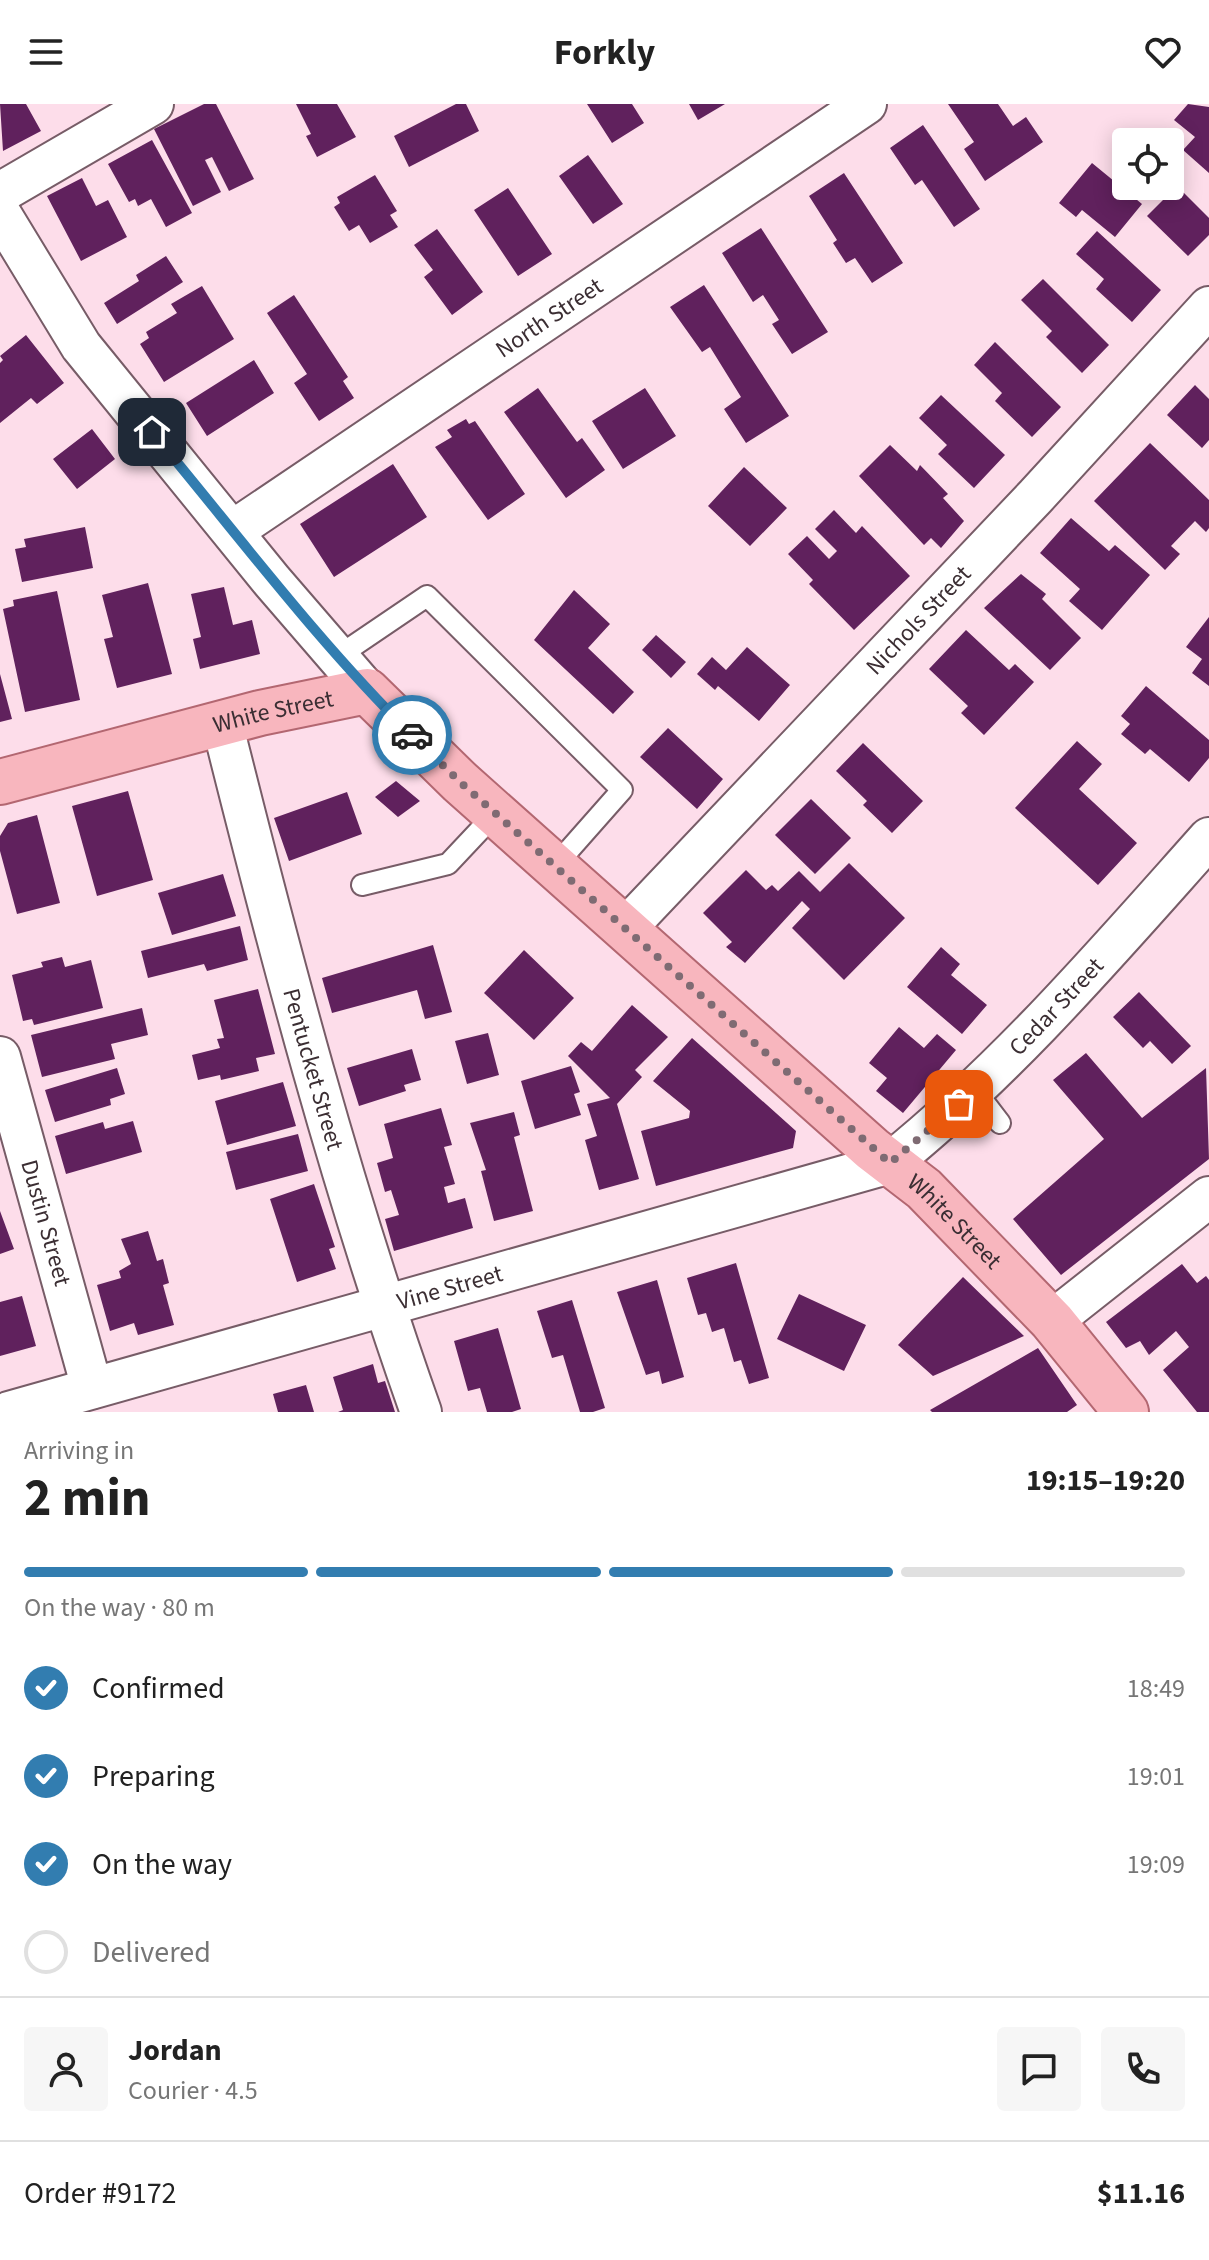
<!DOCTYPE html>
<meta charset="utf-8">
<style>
:root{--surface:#fff;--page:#f6f6f6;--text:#222;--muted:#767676;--line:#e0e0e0;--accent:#327db0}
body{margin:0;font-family:"Source Sans 3",sans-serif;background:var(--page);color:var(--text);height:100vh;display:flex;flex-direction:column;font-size:30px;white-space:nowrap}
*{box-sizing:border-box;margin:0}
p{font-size:26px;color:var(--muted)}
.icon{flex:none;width:44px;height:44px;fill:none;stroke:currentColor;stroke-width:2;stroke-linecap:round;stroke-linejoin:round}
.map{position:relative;height:1308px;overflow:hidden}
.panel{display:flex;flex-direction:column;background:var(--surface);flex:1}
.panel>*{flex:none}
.tools{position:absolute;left:1112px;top:24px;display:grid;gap:16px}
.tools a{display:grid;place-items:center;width:72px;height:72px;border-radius:8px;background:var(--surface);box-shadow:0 4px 20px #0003;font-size:40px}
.pin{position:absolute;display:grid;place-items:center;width:68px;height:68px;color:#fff;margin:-34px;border-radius:16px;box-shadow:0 4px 12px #0006}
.courier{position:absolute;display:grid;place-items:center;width:80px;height:80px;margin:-40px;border:6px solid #327db0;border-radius:50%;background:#fff;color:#222;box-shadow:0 2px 10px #0007}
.overview em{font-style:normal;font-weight:700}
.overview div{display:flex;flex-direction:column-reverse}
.overview{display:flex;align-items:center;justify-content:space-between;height:136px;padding:0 24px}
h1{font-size:52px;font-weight:700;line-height:60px}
.bar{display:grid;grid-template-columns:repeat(4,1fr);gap:12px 8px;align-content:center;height:96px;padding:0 24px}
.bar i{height:10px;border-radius:6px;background:var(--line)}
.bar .active{background:var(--accent)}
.bar p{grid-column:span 4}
.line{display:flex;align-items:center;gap:20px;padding:0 24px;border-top:2px solid var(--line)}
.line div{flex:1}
.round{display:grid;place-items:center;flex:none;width:84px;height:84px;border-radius:8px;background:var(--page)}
ol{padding:0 24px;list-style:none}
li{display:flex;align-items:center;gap:24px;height:88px}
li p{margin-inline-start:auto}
li .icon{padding:8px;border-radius:50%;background:var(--accent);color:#fff;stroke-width:4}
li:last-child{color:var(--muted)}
li i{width:44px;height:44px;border:4px solid var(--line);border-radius:50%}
header{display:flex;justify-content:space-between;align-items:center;height:104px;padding:0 24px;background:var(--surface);font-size:36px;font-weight:700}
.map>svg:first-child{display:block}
.building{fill:#60215d}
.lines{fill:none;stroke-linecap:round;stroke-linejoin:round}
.service-casing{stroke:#775c67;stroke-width:24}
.minor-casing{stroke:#775c67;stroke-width:44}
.primary-casing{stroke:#b36771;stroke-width:48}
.service{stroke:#fff;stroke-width:20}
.minor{stroke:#fff;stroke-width:40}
.primary{stroke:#f8b6be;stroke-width:44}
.done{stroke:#7f6b73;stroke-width:8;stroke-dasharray:0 14.4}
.route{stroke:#327db0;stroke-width:10}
.labels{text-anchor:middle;stroke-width:8;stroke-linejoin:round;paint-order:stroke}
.street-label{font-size:24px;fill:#3b2e33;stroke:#fdf0f5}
</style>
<header><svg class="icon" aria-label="menu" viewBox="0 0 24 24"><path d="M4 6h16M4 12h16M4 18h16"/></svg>Forkly<svg class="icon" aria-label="heart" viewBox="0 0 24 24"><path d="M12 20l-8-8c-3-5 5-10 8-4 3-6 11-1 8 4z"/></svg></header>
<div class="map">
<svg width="1209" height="1308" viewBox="0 0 1209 1308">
<rect width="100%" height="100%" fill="#fdddea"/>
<path class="building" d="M 0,0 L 26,0 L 41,27 L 3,47 Z
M 204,0 L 216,0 L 254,75 L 229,87 L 212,53 L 205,56 L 221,88 L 193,102 L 154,25 Z
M 296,0 L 337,0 L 356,33 L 317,53 L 306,32 L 311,30 Z
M 456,0 L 466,0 L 479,27 L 409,63 L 394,32 Z
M 587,0 L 632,0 L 644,19 L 612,39 Z
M 689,0 L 725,0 L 698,16 Z
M 948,0 L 998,0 L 1013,22 L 1026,13 L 1043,38 L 985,77 L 964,45 L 974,38 Z
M 1188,0 L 1209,3 L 1209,69 L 1183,46 L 1195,33 L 1174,16 Z
M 923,21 L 980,105 L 954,123 L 922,76 L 915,81 L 890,44 Z
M 152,36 L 192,109 L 166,123 L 151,95 L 138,102 L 135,95 L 129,98 L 108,60 Z
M 588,51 L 623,100 L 593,120 L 559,72 Z
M 1092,59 L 1142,100 L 1115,133 L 1082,106 L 1076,113 L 1059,99 Z
M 844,69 L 903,159 L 872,179 L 855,154 L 846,159 L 833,139 L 837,136 L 809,92 Z
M 375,71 L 397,107 L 390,111 L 398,123 L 370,139 L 359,121 L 349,127 L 334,103 L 340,99 L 337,93 Z
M 82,74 L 96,102 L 108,96 L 127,133 L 81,157 L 47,92 Z
M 1177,82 L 1209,114 L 1209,131 L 1188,152 L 1147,112 Z
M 508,84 L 552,150 L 518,172 L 474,106 Z
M 761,124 L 828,228 L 792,250 L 772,220 L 779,216 L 763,191 L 753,198 L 722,149 Z
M 437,125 L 483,188 L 452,211 L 424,173 L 433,166 L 414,141 Z
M 1097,127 L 1161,186 L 1132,218 L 1096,185 L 1104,175 L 1076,150 Z
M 166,152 L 183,178 L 117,220 L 104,199 L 139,177 L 136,171 Z
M 1043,175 L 1109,241 L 1082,269 L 1046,233 L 1052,227 L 1021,196 Z
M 704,181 L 789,312 L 746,339 L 724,305 L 741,293 L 710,243 L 702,248 L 670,203 Z
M 202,182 L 234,235 L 164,278 L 140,240 L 149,234 L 146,228 L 177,209 L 171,200 Z
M 294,191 L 348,273 L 343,277 L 354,294 L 319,317 L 294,279 L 307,270 L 267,209 Z
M 26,231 L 64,279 L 37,300 L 31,294 L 0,319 L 0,259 L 3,256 L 0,252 Z
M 995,238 L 1061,303 L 1032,333 L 995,297 L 1002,289 L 974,261 Z
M 254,256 L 274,289 L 207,332 L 186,299 Z
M 1195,281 L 1209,295 L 1209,336 L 1202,344 L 1167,311 Z
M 538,284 L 577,338 L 582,334 L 605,366 L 566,394 L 504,308 Z
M 645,284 L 676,332 L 623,365 L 592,317 Z
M 941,291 L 1005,351 L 974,384 L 938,350 L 947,341 L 919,314 Z
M 466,315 L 469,320 L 475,317 L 525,390 L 488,416 L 435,343 L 452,333 L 447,326 Z
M 92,325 L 115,355 L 77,385 L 53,355 Z
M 1150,339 L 1209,396 L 1209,424 L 1206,428 L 1195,417 L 1171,442 L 1180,450 L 1165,466 L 1094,397 Z
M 890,341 L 917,367 L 920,361 L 948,390 L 943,394 L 964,417 L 941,444 L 931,434 L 924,441 L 859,372 Z
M 393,360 L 427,413 L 334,473 L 300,420 Z
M 744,363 L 787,404 L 750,442 L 708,402 Z
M 834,406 L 856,429 L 862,422 L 910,472 L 854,526 L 809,480 L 813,476 L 788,450 L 807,432 L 829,455 L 837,447 L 815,425 Z
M 1071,414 L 1109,447 L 1115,441 L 1150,471 L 1102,526 L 1069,497 L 1080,485 L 1040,449 Z
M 85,423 L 93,464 L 22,478 L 15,445 L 26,443 L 24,435 Z
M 1021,470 L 1046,490 L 1042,495 L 1081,534 L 1050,566 L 984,504 Z
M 148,479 L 172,570 L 117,584 L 104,535 L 113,533 L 102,491 Z
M 224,483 L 233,521 L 252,516 L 260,550 L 200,565 L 193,535 L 201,533 L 191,490 Z
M 574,486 L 610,520 L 588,544 L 634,588 L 613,610 L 534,536 Z
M 57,487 L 80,596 L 25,608 L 3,505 L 14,502 L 13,496 Z
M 1209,513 L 1209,582 L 1192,569 L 1202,555 L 1186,543 Z
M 966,526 L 1009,566 L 1015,560 L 1034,578 L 984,631 L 961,609 L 968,602 L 929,565 Z
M 656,531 L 686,558 L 671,574 L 642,546 Z
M 747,543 L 790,581 L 759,617 L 718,582 L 715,586 L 697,570 L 712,553 L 726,566 Z
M 0,570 L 12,615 L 0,618 Z
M 1146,582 L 1209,636 L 1209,654 L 1189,678 L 1150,645 L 1145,650 L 1121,630 L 1130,620 L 1121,612 Z
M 668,624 L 723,675 L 697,705 L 640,653 Z
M 1077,637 L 1102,660 L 1079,685 L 1137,739 L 1098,781 L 1015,704 Z
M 863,639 L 923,697 L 892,729 L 863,701 L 867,697 L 836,667 Z
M 396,677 L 420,697 L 398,713 L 375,693 Z
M 128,687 L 153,776 L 97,792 L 72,702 Z
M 347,688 L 362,730 L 289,757 L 274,714 Z
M 811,695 L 851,734 L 815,770 L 775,731 Z
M 37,711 L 60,799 L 17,810 L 0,747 L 0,732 L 8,719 Z
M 849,759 L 905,814 L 844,876 L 792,824 L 810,805 L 802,797 L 745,859 L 726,843 L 732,838 L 703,809 L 746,766 L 766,786 L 772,781 L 778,787 L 799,767 L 820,788 Z
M 223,770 L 236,812 L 172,831 L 158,789 Z
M 240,822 L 248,856 L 207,867 L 204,860 L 148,874 L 141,847 Z
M 433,841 L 452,908 L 425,915 L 417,886 L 332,909 L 322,874 Z
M 941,843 L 960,860 L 951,871 L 987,901 L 962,930 L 907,883 Z
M 524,846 L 574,894 L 534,936 L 484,889 Z
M 62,853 L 65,863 L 91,856 L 103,904 L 34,921 L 32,915 L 23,917 L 12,871 L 43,863 L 41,858 Z
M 258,885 L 275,950 L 256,954 L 259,967 L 221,976 L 220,971 L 198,976 L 192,951 L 220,944 L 217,935 L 224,934 L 214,896 Z
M 1139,888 L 1191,942 L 1172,960 L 1150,937 L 1143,944 L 1113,913 Z
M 632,901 L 668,933 L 635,966 L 642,973 L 617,1000 L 639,1075 L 599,1086 L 585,1036 L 597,1032 L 587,1000 L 610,994 L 568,952 L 581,938 L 592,947 Z
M 142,904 L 148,931 L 111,940 L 115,955 L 42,973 L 31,931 Z
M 899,923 L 924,944 L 937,930 L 956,946 L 903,1009 L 876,987 L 887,974 L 869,959 Z
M 488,929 L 499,971 L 467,980 L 455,937 Z
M 692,934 L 796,1027 L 793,1044 L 656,1082 L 641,1027 L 689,1014 L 690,1007 L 653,977 Z
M 412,945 L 421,976 L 404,981 L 406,987 L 359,1002 L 347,964 Z
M 1086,949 L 1142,1014 L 1206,964 L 1209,1055 L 1061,1171 L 1013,1115 L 1104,1035 L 1053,976 Z
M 571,962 L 580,988 L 574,990 L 581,1011 L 535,1025 L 521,977 Z
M 117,964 L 125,990 L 110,995 L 111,1001 L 55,1018 L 45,986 Z
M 283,978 L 296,1022 L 227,1041 L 215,997 Z
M 441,1004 L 452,1041 L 444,1043 L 455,1080 L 444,1083 L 448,1099 L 465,1094 L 473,1124 L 394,1147 L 385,1115 L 399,1111 L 391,1086 L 385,1088 L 377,1059 L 393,1054 L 384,1020 Z
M 514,1008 L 520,1031 L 514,1033 L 533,1107 L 494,1117 L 481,1067 L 486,1066 L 470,1019 Z
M 133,1017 L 142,1048 L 66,1070 L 55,1032 L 103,1018 L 105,1025 Z
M 298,1030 L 308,1067 L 236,1086 L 226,1048 Z
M 314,1080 L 335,1143 L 329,1145 L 336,1165 L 297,1178 L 270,1095 Z
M 0,1107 L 14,1145 L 0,1150 Z
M 148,1127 L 157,1157 L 163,1155 L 169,1179 L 163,1181 L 174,1221 L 138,1231 L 134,1219 L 110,1227 L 97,1181 L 121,1174 L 119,1167 L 131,1160 L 121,1135 Z
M 736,1159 L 769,1274 L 749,1280 L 741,1256 L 734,1258 L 724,1224 L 712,1228 L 706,1209 L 698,1211 L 687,1174 Z
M 1182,1160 L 1197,1179 L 1206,1172 L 1209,1176 L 1209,1308 L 1197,1308 L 1163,1266 L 1189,1243 L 1176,1227 L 1149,1251 L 1140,1237 L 1126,1244 L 1106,1218 Z
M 963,1173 L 1024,1232 L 933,1272 L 898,1241 Z
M 657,1176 L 684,1273 L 662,1280 L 659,1267 L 646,1271 L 617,1188 Z
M 799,1190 L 866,1221 L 844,1267 L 777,1235 Z
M 22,1192 L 36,1242 L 0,1252 L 0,1198 Z
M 572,1196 L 605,1304 L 593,1308 L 580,1308 L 563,1251 L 552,1254 L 537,1207 Z
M 498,1224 L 521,1305 L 512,1308 L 487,1308 L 480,1284 L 468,1287 L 454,1237 Z
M 1038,1244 L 1077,1301 L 1067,1308 L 932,1308 L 930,1306 Z
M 373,1260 L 378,1279 L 385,1277 L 395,1308 L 338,1308 L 343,1306 L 333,1273 Z
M 306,1281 L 314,1308 L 278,1308 L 273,1290 Z"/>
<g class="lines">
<g class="service-casing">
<path id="service" d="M 337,553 L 427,492 L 622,686 L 554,763
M 362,781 L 448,760 L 495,710
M 974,985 L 1000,1019"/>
</g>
<g class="minor-casing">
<g id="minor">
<path d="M 0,89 L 153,0"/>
<path d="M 0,109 L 81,242 L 272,477 L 367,587"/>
<path id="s1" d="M 234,426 L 866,0"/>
<path id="s2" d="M 222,619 C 280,851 341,1083 421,1308"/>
<path id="s3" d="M 625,825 L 1036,392 L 1209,203"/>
<path id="s4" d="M 0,953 L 92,1284"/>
<path d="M 1052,1217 L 1209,1093"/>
<path id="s5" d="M 9,1308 L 890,1059 C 1008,964 1108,847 1209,734"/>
</g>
</g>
<g class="primary-casing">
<g id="primary">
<path id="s6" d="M 0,678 L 260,609 L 367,587 L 460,678 L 872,1045 L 924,1085 L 1052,1217 L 1126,1308"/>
</g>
</g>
<use href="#service" class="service"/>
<use href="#minor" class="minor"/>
<use href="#primary" class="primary"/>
</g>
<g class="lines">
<path class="done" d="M 412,631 L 460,678 L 890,1059 L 959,1000"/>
<path class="route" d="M 152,328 C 238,431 317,537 412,631"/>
</g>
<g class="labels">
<g class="street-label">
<text dy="8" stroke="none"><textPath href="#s1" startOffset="380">North Street</textPath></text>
<text dy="8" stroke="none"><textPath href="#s3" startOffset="426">Nichols Street</textPath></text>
<text dy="8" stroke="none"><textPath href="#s6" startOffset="282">White Street</textPath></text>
<text dy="8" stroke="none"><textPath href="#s5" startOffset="1144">Cedar Street</textPath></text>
<text dy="8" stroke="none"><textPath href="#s2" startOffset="358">Pentucket Street</textPath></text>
<text dy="8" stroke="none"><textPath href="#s4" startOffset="172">Dustin Street</textPath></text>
<text dy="8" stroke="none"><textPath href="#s6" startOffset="1170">White Street</textPath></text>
<text dy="8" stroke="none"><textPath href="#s5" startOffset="458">Vine Street</textPath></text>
</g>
</g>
</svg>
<div class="tools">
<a><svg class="icon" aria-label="locate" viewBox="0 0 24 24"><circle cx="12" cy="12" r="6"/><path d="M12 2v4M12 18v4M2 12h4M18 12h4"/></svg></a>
</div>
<div class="pin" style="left:959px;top:1000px;background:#ea580c"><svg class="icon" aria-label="bag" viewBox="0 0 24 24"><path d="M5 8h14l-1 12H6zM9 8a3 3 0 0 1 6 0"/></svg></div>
<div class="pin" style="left:152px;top:328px;background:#1f2937"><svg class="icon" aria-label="home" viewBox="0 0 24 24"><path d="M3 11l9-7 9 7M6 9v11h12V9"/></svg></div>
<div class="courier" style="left:412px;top:631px"><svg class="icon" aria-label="car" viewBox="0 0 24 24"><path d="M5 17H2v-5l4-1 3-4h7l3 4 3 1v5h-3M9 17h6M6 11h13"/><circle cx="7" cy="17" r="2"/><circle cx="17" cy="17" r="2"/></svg></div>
</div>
<section class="panel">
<div class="overview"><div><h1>2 min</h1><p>Arriving in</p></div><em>19:15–19:20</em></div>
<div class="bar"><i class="active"></i><i class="active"></i><i class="active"></i><i></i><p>On the way · 80 m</p></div>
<ol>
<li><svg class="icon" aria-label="check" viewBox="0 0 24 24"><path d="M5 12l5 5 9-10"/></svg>Confirmed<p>18:49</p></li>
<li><svg class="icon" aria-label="check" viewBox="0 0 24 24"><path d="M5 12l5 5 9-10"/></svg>Preparing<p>19:01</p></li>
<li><svg class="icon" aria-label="check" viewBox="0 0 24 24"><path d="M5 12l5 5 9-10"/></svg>On the way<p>19:09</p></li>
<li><i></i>Delivered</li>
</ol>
<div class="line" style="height:144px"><a class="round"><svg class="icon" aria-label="person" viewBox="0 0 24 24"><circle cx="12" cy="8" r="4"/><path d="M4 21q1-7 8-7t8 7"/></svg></a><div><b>Jordan</b><p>Courier · 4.5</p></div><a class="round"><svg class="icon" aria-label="chat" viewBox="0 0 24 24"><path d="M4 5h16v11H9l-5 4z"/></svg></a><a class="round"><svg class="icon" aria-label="phone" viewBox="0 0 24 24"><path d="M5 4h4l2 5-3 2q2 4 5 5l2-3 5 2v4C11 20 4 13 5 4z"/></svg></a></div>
<div class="line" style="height:104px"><div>Order #9172</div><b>$11.16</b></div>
</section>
